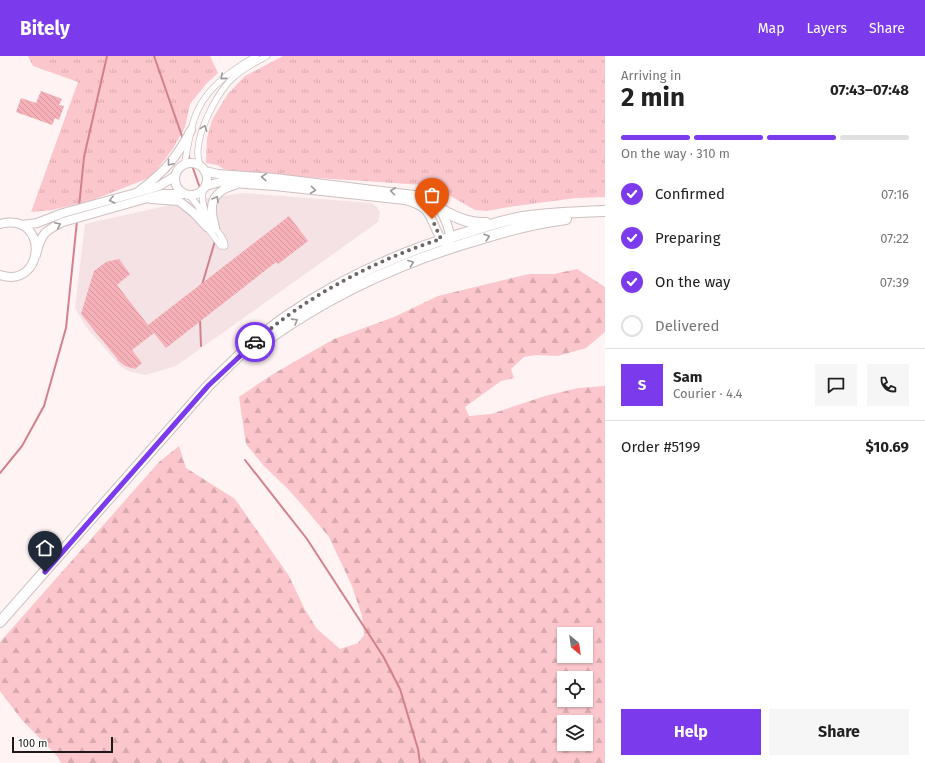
<!DOCTYPE html>
<meta charset="utf-8">
<style>
:root{--surface:#fff;--page:#f6f6f6;--text:#222;--muted:#767676;--line:#e0e0e0;--accent:#7c3aed}
body{margin:0;font-family:"Fira Sans",sans-serif;background:var(--page);color:var(--text);height:100vh;display:flex;flex-direction:column;font-size:15px;white-space:nowrap}
*{box-sizing:border-box;margin:0}
p{font-size:13px;color:var(--muted)}
.icon{flex:none;width:22px;height:22px;fill:none;stroke:currentColor;stroke-width:2;stroke-linecap:round;stroke-linejoin:round}
.map{position:relative;flex:1;overflow:hidden}
.panel{display:flex;flex-direction:column;background:var(--surface);width:320px}
.panel>*{flex:none}
.needle{width:26px;rotate:151deg}
.tools{position:absolute;left:557px;top:571px;display:grid;gap:8px}
.tools a{display:grid;place-items:center;width:36px;height:36px;border-radius:0px;background:var(--surface);box-shadow:0 1px 3px #0004;font-size:20px}
.scale{position:absolute;left:12px;bottom:10px;width:101px;box-sizing:border-box;padding-left:4px;border:2px solid #1e1919;border-top:0;font-size:11px;line-height:14px;white-space:nowrap;color:#1e1919;-webkit-text-stroke:3px #fff;paint-order:stroke}
.pin{position:absolute;display:grid;place-items:center;width:34px;height:34px;color:#fff;margin:-41px -17px;border-radius:50% 50% 50% 0;rotate:-45deg;box-shadow:0 0 4px #0007}
.pin .icon{rotate:45deg}
.courier{position:absolute;display:grid;place-items:center;width:40px;height:40px;margin:-20px;border:3px solid #7c3aed;border-radius:50%;background:#fff;color:#222;box-shadow:0 1px 5px #0007}
.headline em{font-style:normal;font-weight:700}
.headline div{display:flex;flex-direction:column-reverse}
.headline{display:flex;align-items:center;justify-content:space-between;height:68px;padding:0 16px}
h1{font-size:26px;font-weight:700;line-height:30px}
.bar{display:grid;grid-template-columns:repeat(4,1fr);gap:6px 4px;align-content:center;height:48px;padding:0 16px}
.bar i{height:5px;border-radius:3px;background:var(--line)}
.bar .selected{background:var(--accent)}
.bar p{grid-column:span 4}
.line{display:flex;align-items:center;gap:10px;padding:0 16px;border-top:1px solid var(--line)}
.line div{flex:1}
.round{display:grid;place-items:center;flex:none;width:42px;height:42px;border-radius:0px;background:var(--page)}
ol{padding:0 16px;list-style:none}
li{display:flex;align-items:center;gap:12px;height:44px}
li p{margin-inline-start:auto}
li .icon{padding:4px;border-radius:50%;background:var(--accent);color:#fff;stroke-width:4}
li:last-child{color:var(--muted)}
li i{width:22px;height:22px;border:2px solid var(--line);border-radius:50%}
.primary-button{display:flex;gap:8px;margin-top:auto;padding:8px 16px}
.primary-button a{flex:1;height:46px;border-radius:0px;background:var(--accent);color:#fff;font-size:16px;font-weight:700;line-height:46px;text-align:center}
.primary-button a+a{background:var(--page);color:var(--text)}
header{display:flex;align-items:center;gap:24px;box-sizing:border-box;height:56px;padding:0 20px;background:var(--accent);color:#fff}
header strong{font-size:19px}
nav{display:flex;gap:22px;margin-inline-start:auto;font-size:14px}
main{display:flex;flex:1;min-height:0}
.map>svg:first-child{display:block}
.built{fill:#f4e2e4}
.grass{fill:url(#grass-tufts)}
.forest{fill:url(#forest-firs);fill-rule:evenodd}
.lines{fill:none;stroke-linecap:round;stroke-linejoin:round}
.stream{stroke:#d2818c;stroke-width:2}
.building{fill:url(#building-back-hatch)}
.street-casing{stroke:#cec0c1;stroke-width:7}
.secondary-casing{stroke:#cec0c1;stroke-width:10}
.highway-casing{stroke:#cec0c1;stroke-width:12}
.street{stroke:#fff;stroke-width:5.5}
.secondary{stroke:#fff;stroke-width:8}
.highway{stroke:#fff;stroke-width:10}
.oneway{stroke:#9a9898}
.done{stroke:#6d6566;stroke-width:4;stroke-dasharray:0 7.2}
.route{stroke:#7c3aed;stroke-width:5}
</style>
<header>
<strong>Bitely</strong>
<nav><a>Map</a><a>Layers</a><a>Share</a></nav>
</header>
<main>
<div class="map">
<svg width="605" height="707" viewBox="0 0 605 707">
<defs>
<pattern id="grass-tufts" width="24" height="20" patternUnits="userSpaceOnUse"><rect width="24" height="20" fill="#fbc6cc"/><path d="M3 7l-1-3M5 7V3M7 7l1-3M15 17l-1-3M17 17v-4M19 17l1-3" fill="none" stroke="#d7aaaf"/></pattern>
<pattern id="forest-firs" width="22" height="20" patternUnits="userSpaceOnUse"><rect width="22" height="20" fill="#fbc6cc"/><path d="M5 1l3.5 6h-7zM16 11l3.5 6h-7z" fill="#d7aaaf"/></pattern>
<pattern id="building-back-hatch" width="6" height="6" patternUnits="userSpaceOnUse"><rect width="6" height="6" fill="#f5b0b8"/><path d="M-1 5l2 2M0 0l6 6M5-1l2 2" fill="none" stroke="#d2979e"/></pattern>
</defs>
<rect width="100%" height="100%" fill="#fff3f4"/>
<path class="built" d="M 243,137 L 371,147 L 377,151 L 380,156 L 378,166 L 176,310 L 146,319 L 131,316 L 121,311 L 86,271 L 75,252 L 85,168 L 183,146 Z"/>
<path class="grass" d="M 28,0 L 210,0 L 218,17 L 207,27 L 190,48 L 185,71 L 172,94 L 151,121 L 93,144 L 52,154 L 31,156 L 78,26 L 33,10 Z
M 283,0 L 605,0 L 605,141 L 576,142 L 508,151 L 487,155 L 475,154 L 447,138 L 424,129 L 243,117 L 224,113 L 217,109 L 206,107 L 207,82 L 212,64 L 227,39 L 245,20 Z"/>
<path class="forest" d="M 577,213 L 605,231 L 605,276 L 586,292 L 558,300 L 536,299 L 524,301 L 511,313 L 514,322 L 501,325 L 465,351 L 469,360 L 491,358 L 545,340 L 578,332 L 605,330 L 605,707 L 61,707 L 58,701 L 21,663 L 0,635 L 0,586 L 159,406 L 179,390 L 186,412 L 235,443 L 289,520 L 304,552 L 317,573 L 340,593 L 358,587 L 364,579 L 362,560 L 352,530 L 329,481 L 304,451 L 288,433 L 264,410 L 246,388 L 239,341 L 273,318 L 334,283 L 394,261 L 438,240 L 529,218 L 554,218 ZM 564,578 L 586,578 L 586,600 L 564,600 ZM 564,622 L 586,622 L 586,644 L 564,644 ZM 564,666 L 586,666 L 586,688 L 564,688 Z"/>
<g class="lines">
<path class="stream" d="M 154,0 L 183,83
M 188,98 L 201,135
M 205,147 L 209,156
M 79,151 L 84,101 L 107,0
M 202,229 L 215,185
M 200,263 L 201,290
M 245,404 L 307,483 L 383,600 L 400,633 L 418,693 L 420,707
M 0,417 L 22,390 L 44,350 L 66,272 L 77,165"/>
</g>
<path class="building" d="M 41,35 L 62,43 L 59,49 L 64,50 L 59,64 L 55,62 L 52,69 L 16,56 L 21,42 L 36,47 Z
M 289,160 L 308,185 L 278,208 L 276,206 L 166,292 L 154,277 L 132,294 L 142,307 L 135,313 L 125,310 L 119,305 L 81,258 L 94,215 L 106,206 L 119,203 L 130,218 L 117,229 L 148,269 Z"/>
<g class="lines">
<g class="street-casing">
<path id="street" d="M 184,109 C 187,97 188,87 191,75 C 198,38 225,18 256,0
M 200,110 C 199,105 197,99 198,94 C 199,72 218,34 235,20 C 244,12 256,6 267,0
M 189,139 L 198,150 L 207,171 L 221,190 L 225,190 C 224,179 213,172 208,162 C 204,155 201,142 203,134"/>
</g>
<g class="secondary-casing">
<path id="secondary" d="M175 123a16 16 0 1 1 32 0a16 16 0 1 1-32 0Z
M 205,115 L 218,118 L 275,122 L 414,139 C 420,140 427,142 432,145 C 442,152 452,176 450,187
M 206,130 L 220,126 L 275,130 L 405,144 C 439,153 427,169 446,188
M 139,135 C 164,116 176,103 191,74
M 151,143 L 179,145 L 194,157 L 207,171
M 0,168 C 50,155 45,234 0,219
M 22,169 L 37,167 L 63,157 L 150,133 L 159,130 L 174,121
M 215,172 C 214,166 211,158 212,152 C 212,139 224,132 235,129
M 36,199 C 41,178 44,175 63,166 L 162,138 L 184,138"/>
</g>
<g class="highway-casing">
<path id="highway" d="M 436,150 C 451,160 467,168 486,167
M 264,286 C 329,239 403,205 480,183 C 508,174 536,167 566,163
M 0,566 L 208,330 C 233,305 258,280 287,260 C 344,221 402,195 468,176 C 486,170 505,164 523,161 C 550,157 578,156 605,155"/>
</g>
<use href="#street" class="street"/>
<use href="#secondary" class="secondary"/>
<use href="#highway" class="highway"/>
</g>
<defs><path id="oneway-chevron" d="M-2-3.5L2.5 0L-2 3.5" fill="none" stroke-width="1.6" stroke-linecap="round" stroke-linejoin="round"/></defs>
<g class="oneway">
<use href="#oneway-chevron" transform="translate(223 21) rotate(139)"/>
<use href="#oneway-chevron" transform="translate(204 72) rotate(-70)"/>
<use href="#oneway-chevron" transform="translate(170 107) rotate(130)"/>
<use href="#oneway-chevron" transform="translate(264 121) rotate(-177)"/>
<use href="#oneway-chevron" transform="translate(313 134) rotate(6)"/>
<use href="#oneway-chevron" transform="translate(393 135) rotate(-173)"/>
<use href="#oneway-chevron" transform="translate(216 143) rotate(-60)"/>
<use href="#oneway-chevron" transform="translate(112 144) rotate(166)"/>
<use href="#oneway-chevron" transform="translate(58 169) rotate(-25)"/>
<use href="#oneway-chevron" transform="translate(487 181) rotate(-16)"/>
<use href="#oneway-chevron" transform="translate(411 207) rotate(-21)"/>
<use href="#oneway-chevron" transform="translate(295 265) rotate(-32)"/>
</g>
<g class="lines">
<path class="done" d="M 255,286 C 305,241 377,203 441,183 L 432,163"/>
<path class="route" d="M 45,516 L 208,330 L 255,286"/>
</g>
</svg>
<div class="tools">
<a><svg class="needle" viewBox="-14 -14 28 28"><path d="M0-13l5 13h-10z" fill="#e53935"/><path d="M0 13l5-13h-10z" fill="#767676"/></svg></a>
<a><svg class="icon" aria-label="locate" viewBox="0 0 24 24"><circle cx="12" cy="12" r="6"/><path d="M12 2v4M12 18v4M2 12h4M18 12h4"/></svg></a>
<a><svg class="icon" aria-label="layers" viewBox="0 0 24 24"><path d="M12 4l9 5-9 5-9-5zM3 14l9 5 9-5"/></svg></a>
</div>
<div class="scale">100 m</div>
<div class="pin" style="left:432px;top:163px;background:#ea580c"><svg class="icon" aria-label="bag" viewBox="0 0 24 24"><path d="M5 8h14l-1 12H6zM9 8a3 3 0 0 1 6 0"/></svg></div>
<div class="pin" style="left:45px;top:516px;background:#1f2937"><svg class="icon" aria-label="home" viewBox="0 0 24 24"><path d="M3 11l9-7 9 7M6 9v11h12V9"/></svg></div>
<div class="courier" style="left:255px;top:286px"><svg class="icon" aria-label="car" viewBox="0 0 24 24"><path d="M5 17H2v-5l4-1 3-4h7l3 4 3 1v5h-3M9 17h6M6 11h13"/><circle cx="7" cy="17" r="2"/><circle cx="17" cy="17" r="2"/></svg></div>
</div>
<section class="panel">
<div class="headline"><div><h1>2 min</h1><p>Arriving in</p></div><em>07:43–07:48</em></div>
<div class="bar"><i class="selected"></i><i class="selected"></i><i class="selected"></i><i></i><p>On the way · 310 m</p></div>
<ol>
<li><svg class="icon" aria-label="check" viewBox="0 0 24 24"><path d="M5 12l5 5 9-10"/></svg>Confirmed<p>07:16</p></li>
<li><svg class="icon" aria-label="check" viewBox="0 0 24 24"><path d="M5 12l5 5 9-10"/></svg>Preparing<p>07:22</p></li>
<li><svg class="icon" aria-label="check" viewBox="0 0 24 24"><path d="M5 12l5 5 9-10"/></svg>On the way<p>07:39</p></li>
<li><i></i>Delivered</li>
</ol>
<div class="line" style="height:72px"><b class="round" style="background:var(--accent);color:#fff">S</b><div><b>Sam</b><p>Courier · 4.4</p></div><a class="round"><svg class="icon" aria-label="chat" viewBox="0 0 24 24"><path d="M4 5h16v11H9l-5 4z"/></svg></a><a class="round"><svg class="icon" aria-label="phone" viewBox="0 0 24 24"><path d="M5 4h4l2 5-3 2q2 4 5 5l2-3 5 2v4C11 20 4 13 5 4z"/></svg></a></div>
<div class="line" style="height:52px"><div>Order #5199</div><b>$10.69</b></div>
<div class="primary-button"><a>Help</a><a>Share</a></div>
</section>
</main>
